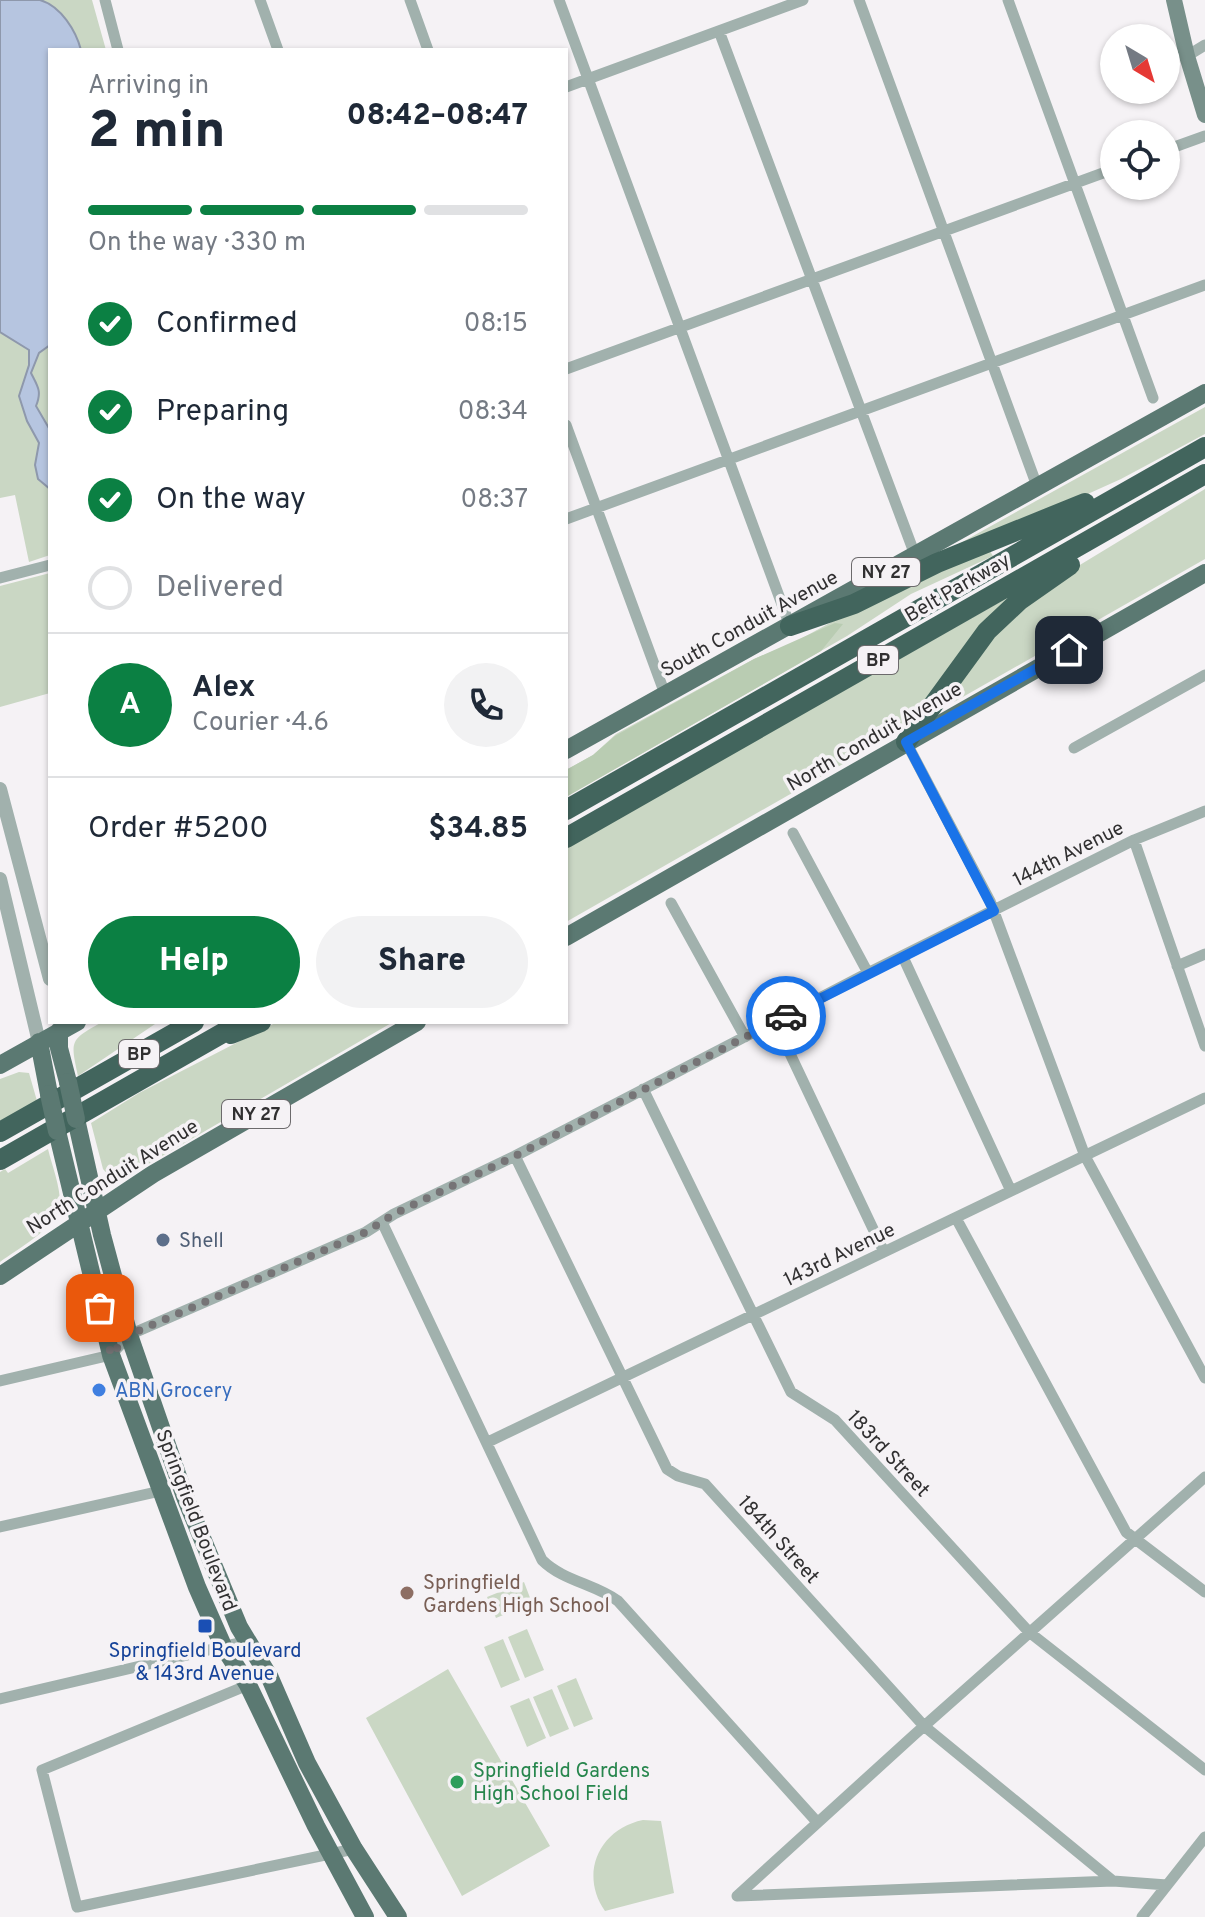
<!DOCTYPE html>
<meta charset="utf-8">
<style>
:root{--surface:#fff;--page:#f2f2f3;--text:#1f2937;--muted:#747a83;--line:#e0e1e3;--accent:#0b8043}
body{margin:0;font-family:Overpass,sans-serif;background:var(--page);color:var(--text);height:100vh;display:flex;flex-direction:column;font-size:30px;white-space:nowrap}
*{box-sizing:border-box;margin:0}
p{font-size:26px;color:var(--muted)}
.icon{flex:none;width:44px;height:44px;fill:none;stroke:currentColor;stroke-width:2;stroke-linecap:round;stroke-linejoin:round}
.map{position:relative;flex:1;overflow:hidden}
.panel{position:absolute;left:48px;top:48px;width:520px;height:976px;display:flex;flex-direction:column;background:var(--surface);border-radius:0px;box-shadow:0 2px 6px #0004}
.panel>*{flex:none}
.needle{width:52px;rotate:142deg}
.buttons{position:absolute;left:1100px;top:24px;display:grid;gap:16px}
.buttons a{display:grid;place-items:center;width:80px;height:80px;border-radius:50%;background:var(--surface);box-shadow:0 2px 6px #0004;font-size:40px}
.pin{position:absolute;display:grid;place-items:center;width:68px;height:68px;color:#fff;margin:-34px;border-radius:16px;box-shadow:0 4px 12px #0006}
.courier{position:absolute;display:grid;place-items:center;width:80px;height:80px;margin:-40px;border:6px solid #1a73e8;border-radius:50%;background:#fff;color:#222;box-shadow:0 2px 10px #0007}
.headline em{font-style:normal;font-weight:800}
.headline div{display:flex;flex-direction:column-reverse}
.headline{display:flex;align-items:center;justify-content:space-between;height:136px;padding:0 40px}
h1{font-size:52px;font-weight:800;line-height:60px}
.bar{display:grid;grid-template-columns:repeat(4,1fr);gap:12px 8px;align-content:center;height:96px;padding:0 40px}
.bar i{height:10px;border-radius:6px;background:var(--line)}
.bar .selected{background:var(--accent)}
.bar p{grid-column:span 4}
.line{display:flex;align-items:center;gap:20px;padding:0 40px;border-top:2px solid var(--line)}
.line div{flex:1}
.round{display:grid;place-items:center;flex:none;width:84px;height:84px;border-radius:42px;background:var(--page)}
ol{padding:0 40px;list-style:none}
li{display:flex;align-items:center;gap:24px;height:88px}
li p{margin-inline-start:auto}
li .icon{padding:8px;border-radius:50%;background:var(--accent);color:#fff;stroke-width:4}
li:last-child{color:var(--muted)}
li i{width:44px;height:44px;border:4px solid var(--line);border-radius:50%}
.action{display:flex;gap:16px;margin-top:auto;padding:16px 40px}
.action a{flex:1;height:92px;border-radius:48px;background:var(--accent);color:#fff;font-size:32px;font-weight:800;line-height:92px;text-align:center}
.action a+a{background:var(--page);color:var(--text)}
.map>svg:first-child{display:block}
.green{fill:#cad7c4}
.forest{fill:#b9ccb2}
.water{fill:#b6c5e0;stroke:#8e98ac;stroke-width:2}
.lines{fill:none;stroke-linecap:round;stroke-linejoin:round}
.minor{stroke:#a1b1ad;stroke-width:11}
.tertiary{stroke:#a1b1ad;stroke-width:14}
.secondary{stroke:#78908a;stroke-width:16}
.primary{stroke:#5b7972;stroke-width:18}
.motorway{stroke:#42655d;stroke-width:20}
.primary-bridge{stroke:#5b7972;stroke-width:18}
.done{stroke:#767476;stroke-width:8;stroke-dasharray:0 14.4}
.route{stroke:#1a73e8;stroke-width:10}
.service-dot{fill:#5c6f8a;stroke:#f5f2f5;stroke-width:3}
.shop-dot{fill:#3f7fe0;stroke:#f5f2f5;stroke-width:3}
.education-dot{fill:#8d6e63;stroke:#f5f2f5;stroke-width:3}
.transit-dot{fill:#1a4fb4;stroke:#f5f2f5;stroke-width:3}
.leisure-dot{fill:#2e9e5b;stroke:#f5f2f5;stroke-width:3}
.labels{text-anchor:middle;stroke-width:7;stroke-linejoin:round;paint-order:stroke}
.shield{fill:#f5f2f5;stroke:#6c6a6c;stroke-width:2}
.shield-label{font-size:18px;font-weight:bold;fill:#313031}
.street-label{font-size:20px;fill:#313031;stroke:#f5f2f5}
.service-label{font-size:20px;fill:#4e5e75;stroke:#f5f2f5;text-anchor:start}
.shop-label{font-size:20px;fill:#366cbe;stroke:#f5f2f5;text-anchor:start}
.education-label{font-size:20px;fill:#785e54;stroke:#f5f2f5;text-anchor:start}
.transit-label{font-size:20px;fill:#164399;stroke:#f5f2f5}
.leisure-label{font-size:20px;fill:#27864d;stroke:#f5f2f5;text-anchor:start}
</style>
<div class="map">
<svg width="1205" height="1917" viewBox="0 0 1205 1917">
<rect width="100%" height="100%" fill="#f5f2f5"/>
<path class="green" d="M 0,0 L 92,0 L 106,50 L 50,50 L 50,555 L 29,562 L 15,495 L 0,498 Z
M 1205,407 L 1205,434 L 1121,479 L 1050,511 L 955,546 Z
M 1205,489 L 1205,559 L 954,702 L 948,694 L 991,635 L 1065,574 Z
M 990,551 L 993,556 L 911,594 L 847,636 L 566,797 L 566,770 L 593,755 L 616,734 L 754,659 L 795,642 L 901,584 Z
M 50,573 L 50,693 L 0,707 L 0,586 Z
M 1012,595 L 911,722 L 885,740 L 566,922 L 566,848 Z
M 102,1022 L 158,1022 L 78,1076 C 70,1040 70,1040 102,1022 Z
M 277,1022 L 393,1022 L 119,1181 L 108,1175 L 103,1169 L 91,1123 L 139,1093 Z
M 19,1072 L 29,1073 L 37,1101 L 0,1121 L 0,1079 Z
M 48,1149 C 52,1166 61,1188 60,1206 C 59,1226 16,1250 0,1262 L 0,1172 L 5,1169 L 8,1173 Z
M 524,1582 L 532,1603 L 496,1618 L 487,1597 Z
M 527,1629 L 544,1670 L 525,1678 L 508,1637 Z
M 503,1639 L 520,1680 L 501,1688 L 484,1647 Z
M 448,1669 L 550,1846 L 462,1896 L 366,1718 Z
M 576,1678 L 593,1719 L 574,1727 L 557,1686 Z
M 552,1689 L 569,1729 L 550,1737 L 533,1697 Z
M 529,1698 L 546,1738 L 527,1747 L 510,1706 Z
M 643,1820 L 661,1821 L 674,1893 L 605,1911 C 579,1874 599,1829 643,1820 Z"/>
<path class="forest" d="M 835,623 L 843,624 L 821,651 L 566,797 L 566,770 L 593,755 L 615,736 L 754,659 Z"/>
<path class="water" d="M 0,0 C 12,0 29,0 40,0 C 61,6 76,31 81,50 L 50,50 L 50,345 L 39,353 L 31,373 C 38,387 42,391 36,406 L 50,430 L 50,489 L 38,479 L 35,465 L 39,443 L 27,421 L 19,396 L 29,365 L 29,350 L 0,332 Z"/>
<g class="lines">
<path class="minor" d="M 105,0 L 118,50
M 260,0 L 278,50
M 410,0 L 428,50
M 559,0 L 790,626
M 859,0 L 1037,486
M 1008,0 L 1153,398
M 719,31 L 915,555
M 1187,56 L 1205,45
M 566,87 L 803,0
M 1166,150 L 1205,136
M 566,369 L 1114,169
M 566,425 L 665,694
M 566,519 L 1205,285
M 0,578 L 50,565
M 906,742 L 990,901 L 1085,1156 L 1205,1378
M 1074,748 L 1205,675
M 793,833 L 868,973
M 1134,840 L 1205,1046
M 671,903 L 745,1037
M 903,957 L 1011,1191
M 1177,966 L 1205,954
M 775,1022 L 884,1252
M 643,1089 L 791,1392 L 835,1420 L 1029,1632 L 1205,1770
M 515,1156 L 667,1469 L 678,1476 L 705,1484 L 924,1726 L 1113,1881
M 956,1218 L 1126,1532 L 1205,1592
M 382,1222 L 542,1560 C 563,1581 595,1584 618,1601 L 817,1822
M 0,1381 L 111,1355 L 129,1335 L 366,1232 L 394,1214 L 515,1156 L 868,973 L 1134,840 L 1205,811
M 488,1442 L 1205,1098
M 0,1527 L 165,1490
M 248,1685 L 42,1770 L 77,1907 L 354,1849
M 0,1699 L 247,1641
M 737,1896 L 914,1735 L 1205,1477
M 737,1896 L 1113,1881 L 1167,1885
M 1142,1917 L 1205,1837"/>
<path class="tertiary" d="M 0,789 L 50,979
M 0,879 L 39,1042"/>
<path class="secondary" d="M 1174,0 L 1187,56 L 1205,115"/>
<path class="primary" d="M 566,750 L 1205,393
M 566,937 L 1205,573
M 59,1031 L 59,1048 L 68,1082
M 39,1042 L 49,1094
M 0,1065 L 77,1022
M 76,1119 L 102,1235 L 129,1335 L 185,1497 L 239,1627 L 270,1678 L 307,1763 L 354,1849 L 398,1917
M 57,1131 L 111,1355 L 197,1587 L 223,1646 L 248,1685 L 316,1826 L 365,1917
M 0,1276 L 153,1174 L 417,1022"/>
<path class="motorway" d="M 790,626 L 854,604 L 937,563 L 1085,503
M 906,742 L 987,631 L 1020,600 L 1070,565
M 566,810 L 1205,447
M 566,838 L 1205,474
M 231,1034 L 261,1022
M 0,1132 L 194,1022
M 0,1160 L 242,1022"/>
<path class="primary-bridge" d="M 68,1082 L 76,1119
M 49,1094 L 57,1131"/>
</g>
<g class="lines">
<path class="done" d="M 100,1308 L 111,1355 L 129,1335 L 366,1232 L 394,1214 L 515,1156 L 786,1016"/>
<path class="route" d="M 786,1016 L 994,911 L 906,742 L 1069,650"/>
</g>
<circle class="service-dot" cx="163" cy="1240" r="8"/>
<circle class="shop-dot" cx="99" cy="1390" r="8"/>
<circle class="education-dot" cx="407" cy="1593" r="8"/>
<rect class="transit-dot" x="197" y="1618" width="16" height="16" rx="4"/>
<circle class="leisure-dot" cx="457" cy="1782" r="8"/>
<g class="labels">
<g class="shield">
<rect x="852" y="558" width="68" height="28" rx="6"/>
<rect x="858" y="646" width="40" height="28" rx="6"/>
<rect x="119" y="1040" width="40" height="28" rx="6"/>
<rect x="222" y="1100" width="68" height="28" rx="6"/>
</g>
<g class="shield-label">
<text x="886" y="578">NY 27</text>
<text x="878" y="666">BP</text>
<text x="139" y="1060">BP</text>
<text x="256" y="1120">NY 27</text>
</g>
<g class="street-label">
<text transform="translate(957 587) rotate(-30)" y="7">Belt Parkway</text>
<text transform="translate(749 623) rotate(-29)" y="7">South Conduit Avenue</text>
<text transform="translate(874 736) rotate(-30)" y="7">North Conduit Avenue</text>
<text transform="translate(1068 853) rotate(-27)" y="7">144th Avenue</text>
<text transform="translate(112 1176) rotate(-32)" y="7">North Conduit Avenue</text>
<text transform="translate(839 1254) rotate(-26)" y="7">143rd Avenue</text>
<text transform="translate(889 1453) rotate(47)" y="7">183rd Street</text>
<text transform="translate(197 1520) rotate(69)" y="7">Springfield Boulevard</text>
<text transform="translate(779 1539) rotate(48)" y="7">184th Street</text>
</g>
<g class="service-label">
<text x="179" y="1247">Shell</text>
</g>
<g class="shop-label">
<text x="115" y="1397">ABN Grocery</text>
</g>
<g class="education-label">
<text x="423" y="1589">Springfield<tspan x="423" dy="23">Gardens High School</tspan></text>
</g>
<g class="transit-label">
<text x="205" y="1657">Springfield Boulevard<tspan x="205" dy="23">&amp; 143rd Avenue</tspan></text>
</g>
<g class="leisure-label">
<text x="473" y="1777">Springfield Gardens<tspan x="473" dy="23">High School Field</tspan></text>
</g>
</g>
</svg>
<div class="buttons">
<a><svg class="needle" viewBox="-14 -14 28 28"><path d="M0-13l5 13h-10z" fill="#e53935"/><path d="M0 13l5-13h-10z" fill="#747a83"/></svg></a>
<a><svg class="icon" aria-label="locate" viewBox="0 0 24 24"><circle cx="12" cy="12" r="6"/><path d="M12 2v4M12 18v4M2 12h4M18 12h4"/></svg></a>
</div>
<div class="pin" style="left:100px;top:1308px;background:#ea580c"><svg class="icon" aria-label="bag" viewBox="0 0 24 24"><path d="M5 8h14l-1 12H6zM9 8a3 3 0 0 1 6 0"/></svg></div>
<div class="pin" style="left:1069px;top:650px;background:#1f2937"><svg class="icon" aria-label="home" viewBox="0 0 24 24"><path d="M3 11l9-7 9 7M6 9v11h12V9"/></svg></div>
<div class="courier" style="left:786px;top:1016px"><svg class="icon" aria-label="car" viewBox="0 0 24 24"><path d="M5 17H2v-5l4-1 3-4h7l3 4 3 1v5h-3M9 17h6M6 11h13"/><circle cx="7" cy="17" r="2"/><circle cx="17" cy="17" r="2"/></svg></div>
<section class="panel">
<div class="headline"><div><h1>2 min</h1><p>Arriving in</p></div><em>08:42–08:47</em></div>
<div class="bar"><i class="selected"></i><i class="selected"></i><i class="selected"></i><i></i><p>On the way · 330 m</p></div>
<ol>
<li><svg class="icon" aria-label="check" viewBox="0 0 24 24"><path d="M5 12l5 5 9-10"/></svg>Confirmed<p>08:15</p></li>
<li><svg class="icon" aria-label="check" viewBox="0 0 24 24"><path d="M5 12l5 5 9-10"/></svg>Preparing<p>08:34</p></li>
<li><svg class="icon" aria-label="check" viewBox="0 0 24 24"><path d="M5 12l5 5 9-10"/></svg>On the way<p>08:37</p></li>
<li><i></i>Delivered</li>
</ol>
<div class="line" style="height:144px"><b class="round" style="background:var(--accent);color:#fff">A</b><div><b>Alex</b><p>Courier · 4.6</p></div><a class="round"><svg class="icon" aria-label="phone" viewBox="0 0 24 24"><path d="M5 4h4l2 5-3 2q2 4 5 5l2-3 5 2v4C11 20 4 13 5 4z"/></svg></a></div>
<div class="line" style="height:104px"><div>Order #5200</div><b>$34.85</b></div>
<div class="action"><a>Help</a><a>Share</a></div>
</section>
</div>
